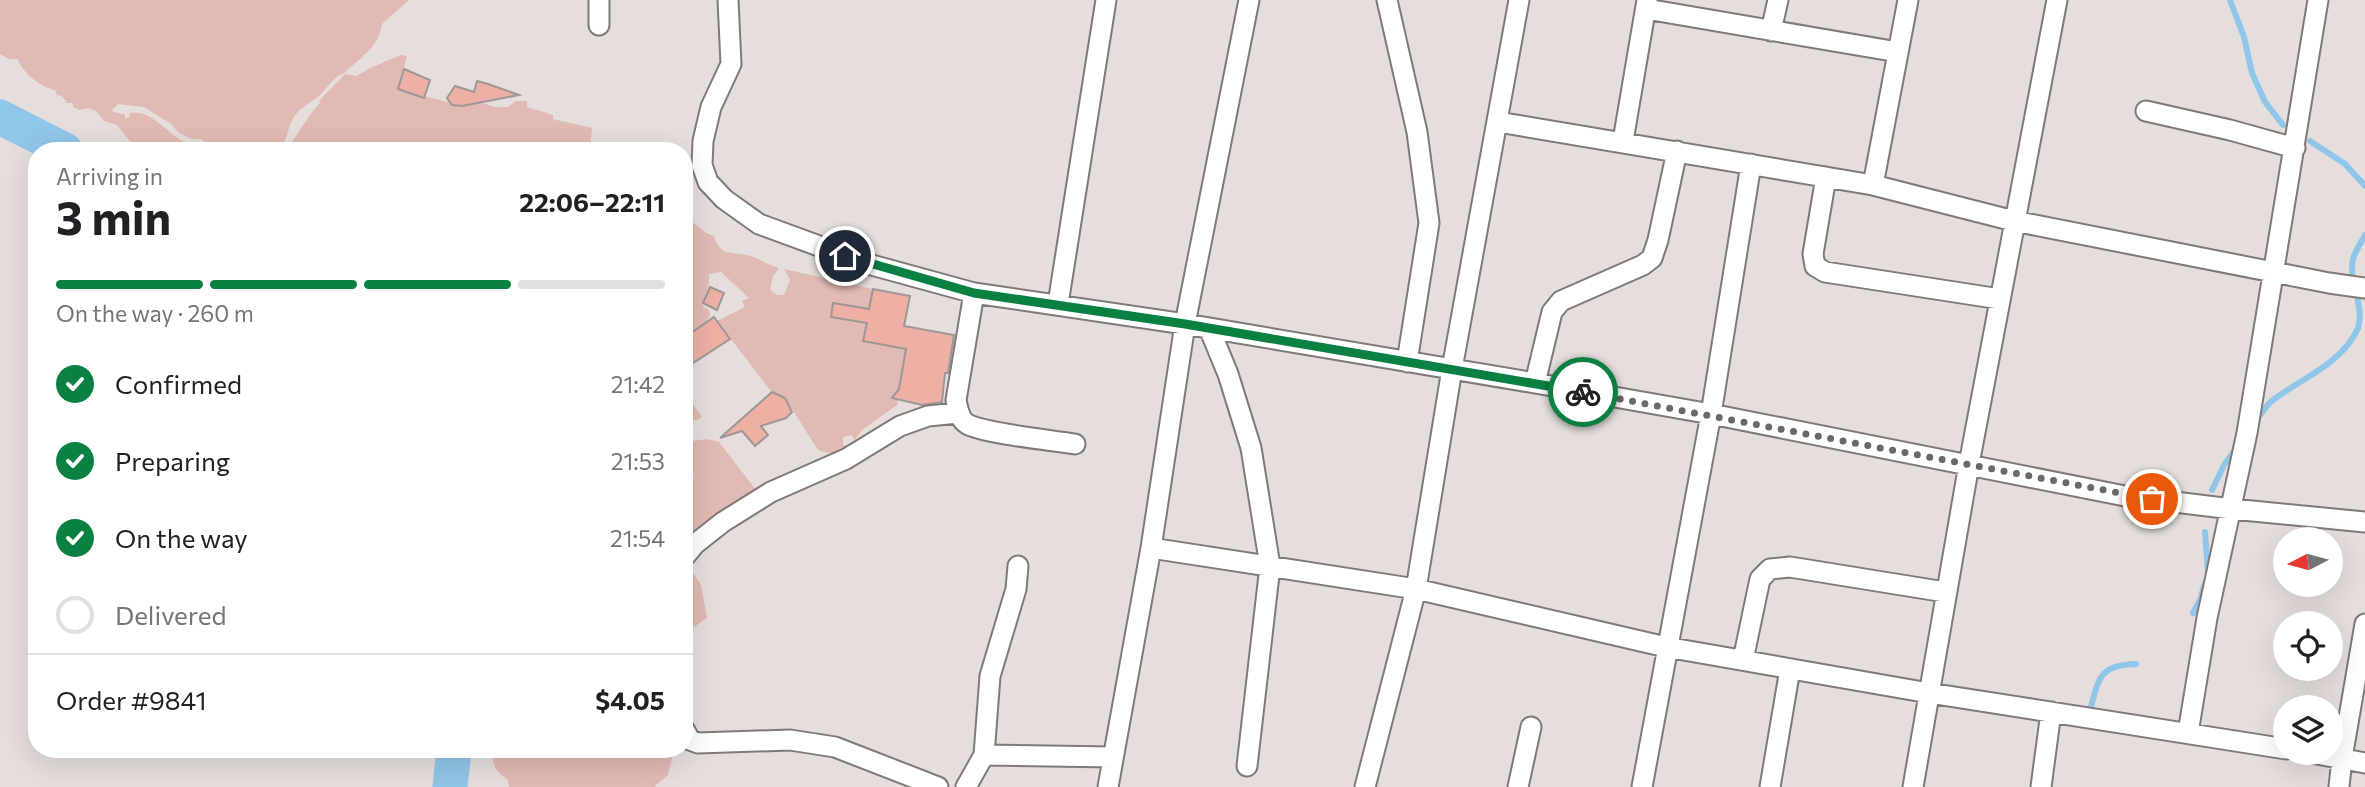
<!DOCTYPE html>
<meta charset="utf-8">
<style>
:root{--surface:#fff;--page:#f2f2f2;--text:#202124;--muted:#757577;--line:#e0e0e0;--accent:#0b8043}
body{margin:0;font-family:Commissioner,sans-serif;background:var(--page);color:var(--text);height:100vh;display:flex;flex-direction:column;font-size:26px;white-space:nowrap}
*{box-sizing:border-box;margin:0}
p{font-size:23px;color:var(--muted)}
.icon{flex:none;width:38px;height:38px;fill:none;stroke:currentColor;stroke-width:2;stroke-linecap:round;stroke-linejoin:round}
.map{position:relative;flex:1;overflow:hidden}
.drawer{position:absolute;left:28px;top:142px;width:665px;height:616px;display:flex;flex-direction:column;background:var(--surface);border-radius:28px;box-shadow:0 7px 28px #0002}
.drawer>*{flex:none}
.needle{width:46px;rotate:264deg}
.buttons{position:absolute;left:2273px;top:527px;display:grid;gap:14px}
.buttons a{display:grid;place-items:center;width:70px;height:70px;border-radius:50%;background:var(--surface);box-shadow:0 7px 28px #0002;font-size:35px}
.pin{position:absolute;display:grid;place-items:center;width:60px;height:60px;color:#fff;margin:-30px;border:4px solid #fff;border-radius:50%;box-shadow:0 2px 7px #0007}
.courier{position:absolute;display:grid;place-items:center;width:70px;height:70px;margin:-35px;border:5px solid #0b8043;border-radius:50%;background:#fff;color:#222;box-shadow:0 2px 9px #0007}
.headline em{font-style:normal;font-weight:700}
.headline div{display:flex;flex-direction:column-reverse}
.headline{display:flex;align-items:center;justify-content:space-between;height:119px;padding:0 28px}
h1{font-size:46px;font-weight:700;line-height:52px}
.bar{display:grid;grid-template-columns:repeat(4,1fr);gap:10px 7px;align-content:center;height:84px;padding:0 28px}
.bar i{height:9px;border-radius:5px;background:var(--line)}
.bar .current{background:var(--accent)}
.bar p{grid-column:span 4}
.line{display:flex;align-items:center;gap:18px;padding:0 28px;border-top:2px solid var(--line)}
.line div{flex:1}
ol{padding:0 28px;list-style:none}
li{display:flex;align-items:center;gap:21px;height:77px}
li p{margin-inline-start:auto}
li .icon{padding:7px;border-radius:50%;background:var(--accent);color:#fff;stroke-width:4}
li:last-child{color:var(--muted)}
li i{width:38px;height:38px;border:4px solid var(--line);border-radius:50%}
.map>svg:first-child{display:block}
.green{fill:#e1bab3}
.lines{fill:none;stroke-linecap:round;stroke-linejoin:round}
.stream{stroke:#90c6e9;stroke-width:6}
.river{stroke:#90c6e9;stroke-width:35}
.building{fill:#eeb0a5;stroke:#9d9796;stroke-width:2}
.minor-casing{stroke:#7f7a78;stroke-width:23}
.minor{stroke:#fff;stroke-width:19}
.done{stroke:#6b6867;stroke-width:7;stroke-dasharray:0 12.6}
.route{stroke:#0b8043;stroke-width:9}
</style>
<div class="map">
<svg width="2365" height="787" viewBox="0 0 2365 787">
<rect width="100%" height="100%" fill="#e5dedd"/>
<path class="green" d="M 0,0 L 409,0 L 382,24 C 380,46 359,59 344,73 C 334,76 327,88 320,95 C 312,102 299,108 294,117 C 286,129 290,137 279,150 L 246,150 L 242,144 L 234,147 L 227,142 L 209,146 L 201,139 L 191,139 L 179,133 L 171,124 L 144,107 L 118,104 L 111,111 L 125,115 L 125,119 L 129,117 L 130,113 C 153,110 164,131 183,141 C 190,145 196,145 204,146 L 208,150 L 137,150 L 117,125 L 104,121 L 96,111 L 88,108 L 79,110 L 73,107 L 73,103 L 67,103 L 62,96 L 57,95 L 55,90 C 41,88 21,71 18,59 L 9,59 L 0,54 Z
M 402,55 L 407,56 L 398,89 L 462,106 L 482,103 L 495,107 L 508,107 L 516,101 L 527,101 L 527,107 L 553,115 L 553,119 L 592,128 L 590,150 L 285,150 C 299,135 305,118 321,102 L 319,101 L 345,74 L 357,76 C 360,72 397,56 402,55 Z
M 684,217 C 697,222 701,233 714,236 C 715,242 719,248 724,251 C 730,254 740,253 747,255 C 759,258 767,265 779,268 L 773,276 L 770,290 L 777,295 L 784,295 L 790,280 L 784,269 L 873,289 L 869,309 L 854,306 L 852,319 L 867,323 L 863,340 L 906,349 L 897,405 L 862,430 L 855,440 L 851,435 L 843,437 L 843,445 L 850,445 C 840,454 830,455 818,450 L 785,398 L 778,394 L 774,395 L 717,321 L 745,307 L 742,301 L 749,298 L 721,272 L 709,274 C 710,289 703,295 703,307 L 709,310 L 710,315 L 704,324 L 684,338 Z
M 684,391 L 702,417 L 697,420 L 688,420 L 684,417 Z
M 707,439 L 719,442 L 756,490 L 754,500 L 684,547 L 684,486 L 691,486 L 694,479 L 684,466 L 684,442 Z
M 692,559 L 693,573 L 701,585 L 707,618 L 691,629 L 684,629 L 684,568 Z
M 493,749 L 674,749 L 668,775 L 654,787 L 509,787 L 508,780 C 496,771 491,766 493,749 Z"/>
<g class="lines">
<path class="stream" d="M 2230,0 L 2244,37 L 2252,73 L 2265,102 L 2283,125
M 2310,141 L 2345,164 L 2365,186
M 2256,421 C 2261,414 2266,405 2273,400 C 2302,378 2343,363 2358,328 C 2365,304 2348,283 2353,259 C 2355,251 2361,243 2365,235
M 2212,490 L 2224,465 L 2237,447
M 2205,532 L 2208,572
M 2193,613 L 2200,600 L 2205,583
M 2091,707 C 2099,676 2101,665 2136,664"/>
<path class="river" d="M 0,117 L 65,150
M 450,787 L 454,749"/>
</g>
<path class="building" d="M 404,69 L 430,80 L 424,98 L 398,89 Z
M 477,81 L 488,84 L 519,95 L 462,106 L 452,105 L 447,98 L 455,86 L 474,92 Z
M 710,287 L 724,293 L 717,310 L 703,303 Z
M 873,289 L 910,296 L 904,326 L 954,335 L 948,373 L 945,373 L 942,402 L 922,405 L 892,398 L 899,389 L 906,349 L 863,341 L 867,323 L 831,317 L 833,303 L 869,309 Z
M 714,317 L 730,339 L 693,363 L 684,348 L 684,338 Z
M 772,392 L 785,398 L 792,412 L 786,418 L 761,426 L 768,435 L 755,446 L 742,431 L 720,438 Z"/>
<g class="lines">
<g class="minor-casing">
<path id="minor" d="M 728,0 L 731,64 L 711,107 L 703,141 L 702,165 L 708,182 L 724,199 L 759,224 L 868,264 L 974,293 L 1185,324 L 1535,383 L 1711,414 L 2125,496 L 2232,509 L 2365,522
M 1387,0 L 1417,132 L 1429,223 L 1407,362
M 1646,9 L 1898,52
M 599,25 L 599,0
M 1771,31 L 1778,0
M 2146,111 L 2230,130 L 2295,148
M 1498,122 L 1873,185 L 2014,221 L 2329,283 L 2365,288
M 1623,141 L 1647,0
M 1826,177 L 1813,254 L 1815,266 L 1825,272 L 2000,299
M 1873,185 L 1908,0
M 974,293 L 956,400 C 958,409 959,419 967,424 C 986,434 1051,440 1075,444
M 1058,304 L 1106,0
M 1209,328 L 1228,374 L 1251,448 L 1270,566 L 1247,766
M 1535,383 L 1552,312 L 1561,301 L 1643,265 L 1652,258 L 1658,240 L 1677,151
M 1151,548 L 1416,589 L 1666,647 L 1929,693 L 2286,749
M 686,555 L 695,544 L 723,522 L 771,492 L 846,459 L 900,426 L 928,416 L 958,413
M 1743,660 L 1760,579 L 1770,569 L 1790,567 L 1945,592
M 684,729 L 690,740 L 698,743 L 790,740 L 835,747 L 938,787
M 2188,733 L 2207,618 L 2247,433 L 2318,0
M 2306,752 L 2365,763
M 984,755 L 1113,757
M 966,787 L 984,755 L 990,676 L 1016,589 L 1018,566
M 1108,787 L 1151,548 L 1185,324 L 1249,0
M 1365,787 L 1416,589 L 1452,369 L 1519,0
M 1518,787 L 1531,727
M 1642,787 L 1711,414 L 1751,164
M 1770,787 L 1790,669
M 1913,787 L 1969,464 L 2057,0
M 2041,787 L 2051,712
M 2339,787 L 2342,758 L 2365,624"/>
</g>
<use href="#minor" class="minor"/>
</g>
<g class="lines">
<path class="done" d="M 1583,392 L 2152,499"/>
<path class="route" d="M 845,256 L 974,293 L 1185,324 L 1583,392"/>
</g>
</svg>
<div class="buttons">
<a><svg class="needle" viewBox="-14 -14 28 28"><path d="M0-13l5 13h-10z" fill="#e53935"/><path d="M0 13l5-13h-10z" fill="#757577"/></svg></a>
<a><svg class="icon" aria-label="locate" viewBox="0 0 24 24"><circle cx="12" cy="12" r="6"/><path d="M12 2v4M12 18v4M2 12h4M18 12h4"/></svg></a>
<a><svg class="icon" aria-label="layers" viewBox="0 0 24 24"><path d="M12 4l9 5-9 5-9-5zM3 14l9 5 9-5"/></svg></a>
</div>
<div class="pin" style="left:2152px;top:499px;background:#ea580c"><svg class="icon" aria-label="bag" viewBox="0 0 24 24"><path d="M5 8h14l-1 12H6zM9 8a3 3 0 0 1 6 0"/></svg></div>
<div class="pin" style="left:845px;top:256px;background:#1f2937"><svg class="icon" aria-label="home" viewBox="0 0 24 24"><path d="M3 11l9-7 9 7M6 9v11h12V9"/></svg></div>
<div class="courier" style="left:1583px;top:392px"><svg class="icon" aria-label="bike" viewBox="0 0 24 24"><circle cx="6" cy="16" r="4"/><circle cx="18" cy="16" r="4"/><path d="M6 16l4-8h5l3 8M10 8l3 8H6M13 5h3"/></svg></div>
<section class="drawer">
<div class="headline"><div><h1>3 min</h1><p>Arriving in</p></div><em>22:06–22:11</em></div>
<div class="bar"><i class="current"></i><i class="current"></i><i class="current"></i><i></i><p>On the way · 260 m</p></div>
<ol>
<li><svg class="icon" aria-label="check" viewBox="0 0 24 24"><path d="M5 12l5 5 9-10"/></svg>Confirmed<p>21:42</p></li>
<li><svg class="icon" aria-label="check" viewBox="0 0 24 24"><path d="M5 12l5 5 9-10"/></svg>Preparing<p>21:53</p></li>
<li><svg class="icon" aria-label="check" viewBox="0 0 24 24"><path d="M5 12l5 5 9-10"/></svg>On the way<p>21:54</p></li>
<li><i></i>Delivered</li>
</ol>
<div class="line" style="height:91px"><div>Order #9841</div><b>$4.05</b></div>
</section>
</div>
